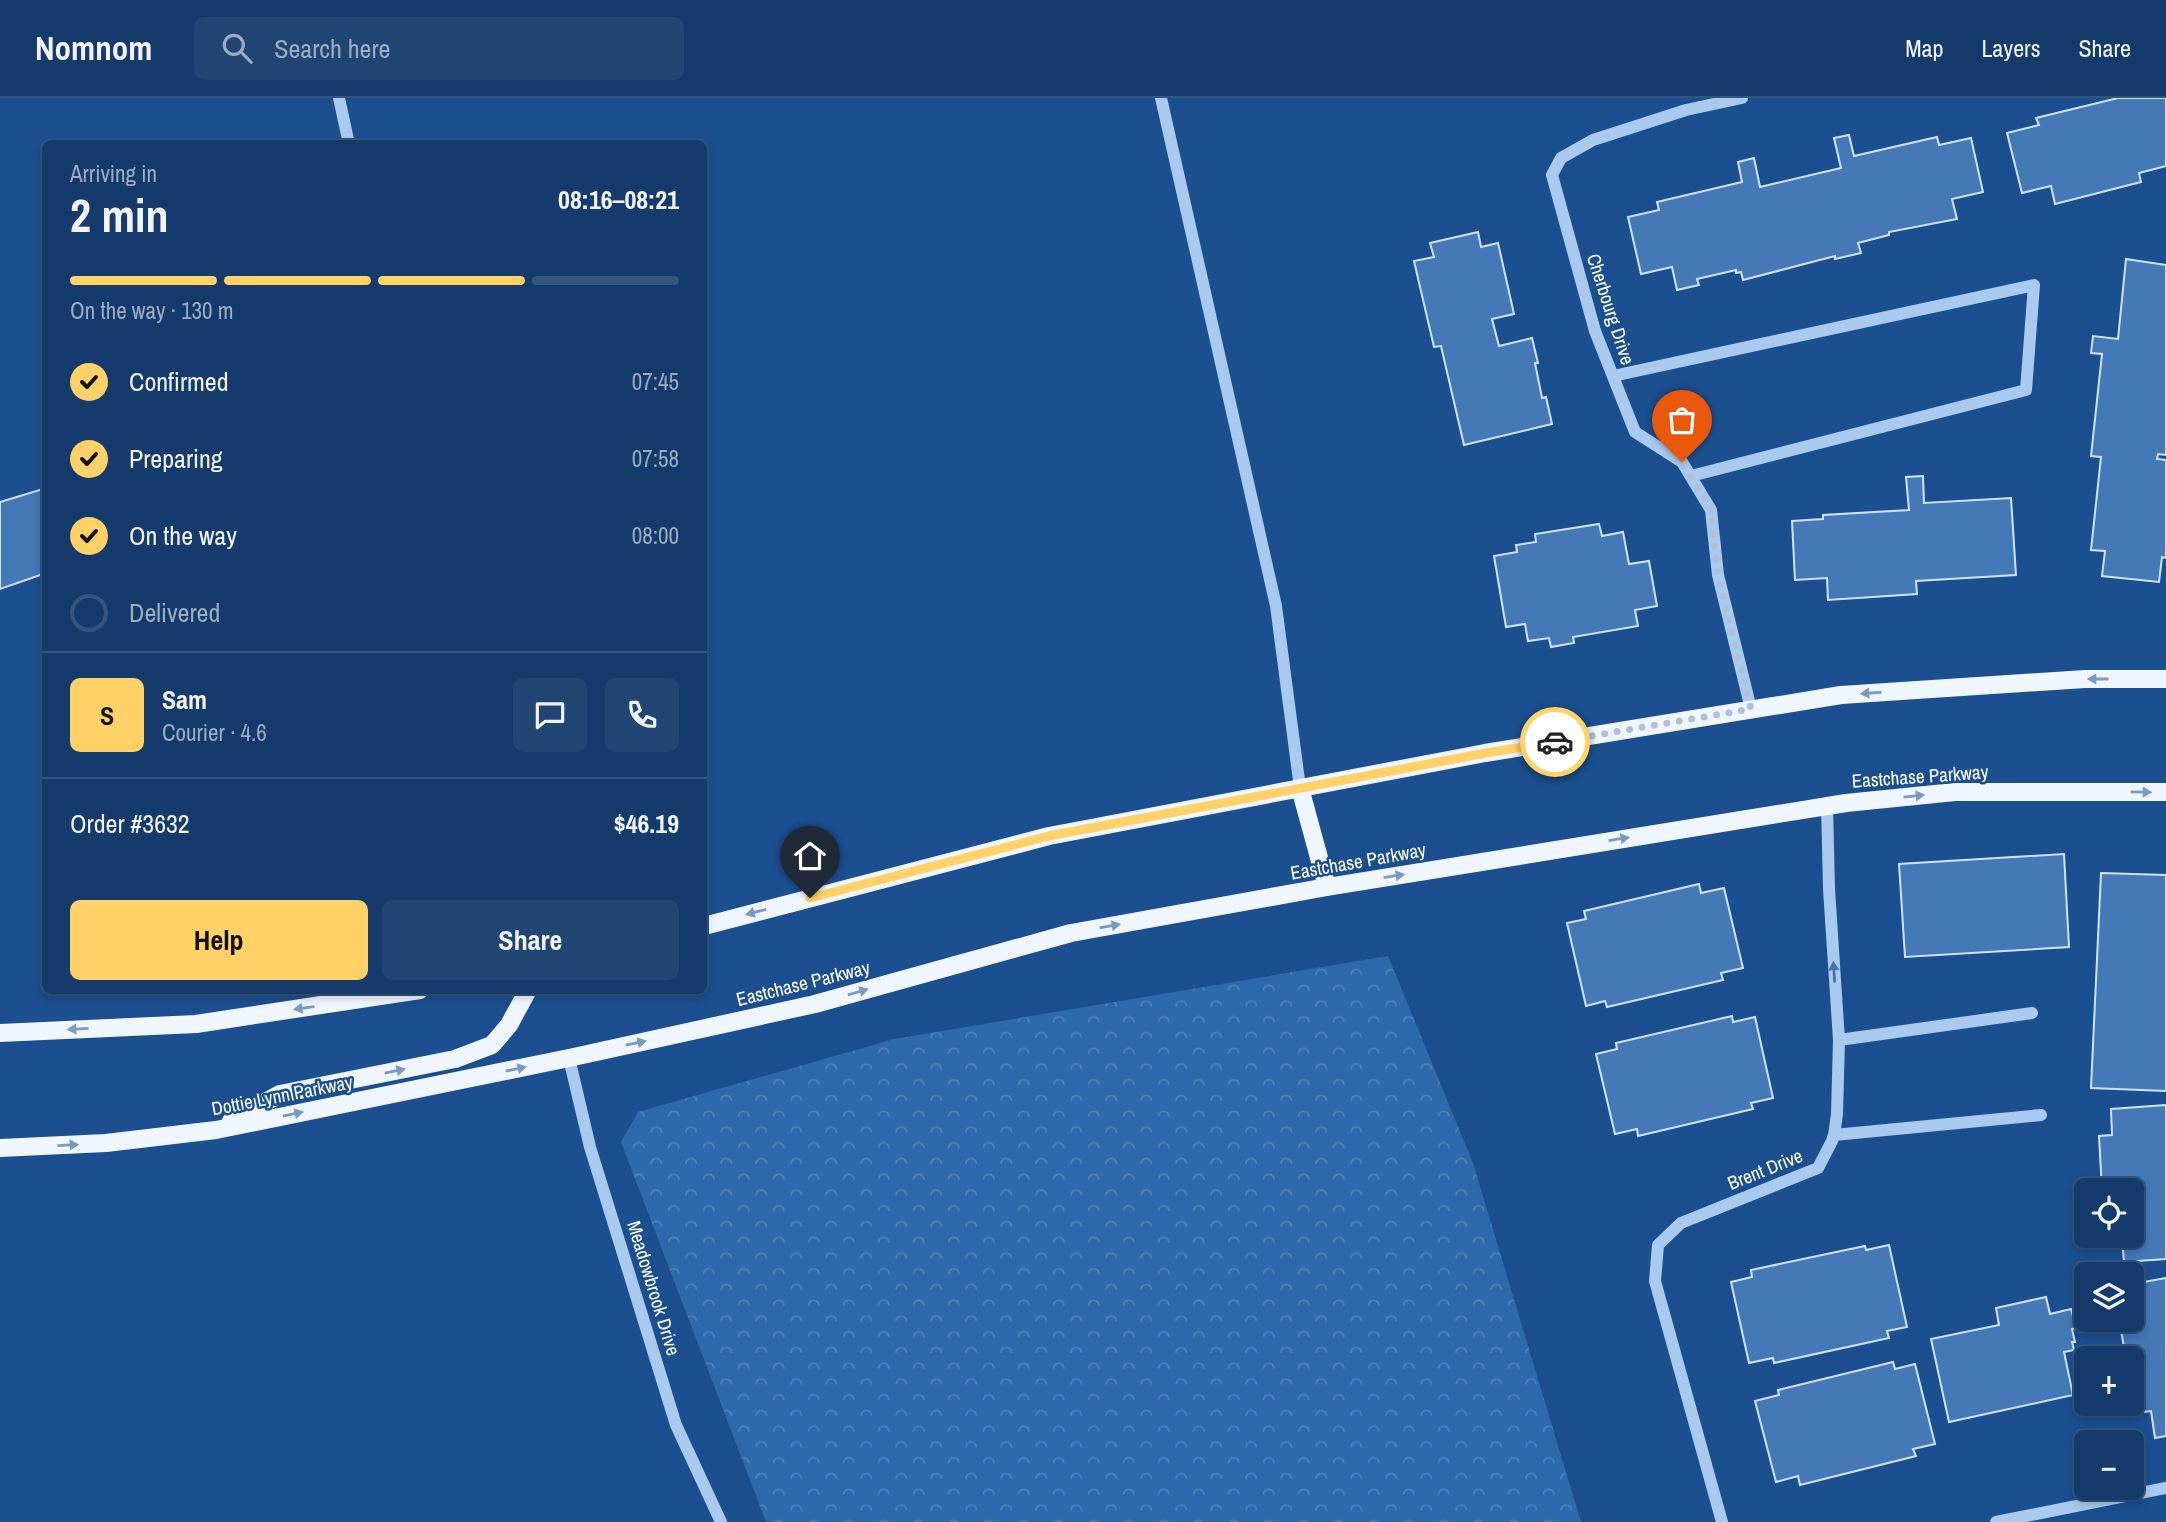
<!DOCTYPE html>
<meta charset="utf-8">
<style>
:root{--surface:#143b6b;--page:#214673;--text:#f1f3f6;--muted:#9dadc1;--line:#33557e;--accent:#ffd166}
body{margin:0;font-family:"Archivo Narrow",sans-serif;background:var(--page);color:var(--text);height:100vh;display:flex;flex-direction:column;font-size:26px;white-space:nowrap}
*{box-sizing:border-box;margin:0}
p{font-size:23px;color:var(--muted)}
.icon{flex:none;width:38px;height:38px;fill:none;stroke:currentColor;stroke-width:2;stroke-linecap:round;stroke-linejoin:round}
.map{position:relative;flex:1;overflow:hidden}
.details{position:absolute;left:42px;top:42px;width:665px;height:854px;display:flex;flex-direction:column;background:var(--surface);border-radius:10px;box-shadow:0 4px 10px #0003,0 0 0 2px var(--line)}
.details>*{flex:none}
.tools{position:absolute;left:2074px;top:1080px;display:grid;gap:14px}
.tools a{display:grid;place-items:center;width:70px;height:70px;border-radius:10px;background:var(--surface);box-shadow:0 4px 10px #0003,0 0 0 2px var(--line);font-size:35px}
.pin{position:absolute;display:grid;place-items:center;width:60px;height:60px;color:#fff;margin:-72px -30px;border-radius:50% 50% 50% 0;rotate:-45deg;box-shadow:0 0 7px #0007}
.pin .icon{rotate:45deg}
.courier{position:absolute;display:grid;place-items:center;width:70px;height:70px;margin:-35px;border:5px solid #ffd166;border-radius:50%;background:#fff;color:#222;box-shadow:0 2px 9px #0007}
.head em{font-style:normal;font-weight:800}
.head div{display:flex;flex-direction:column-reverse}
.head{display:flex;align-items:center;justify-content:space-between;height:119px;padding:0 28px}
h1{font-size:46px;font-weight:800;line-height:52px}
.bar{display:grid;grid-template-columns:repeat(4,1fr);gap:10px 7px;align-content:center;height:84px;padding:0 28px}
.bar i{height:9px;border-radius:5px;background:var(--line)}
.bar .active{background:var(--accent)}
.bar p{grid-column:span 4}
.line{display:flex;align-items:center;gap:18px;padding:0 28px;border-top:2px solid var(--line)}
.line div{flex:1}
.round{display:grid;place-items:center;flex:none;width:74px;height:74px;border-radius:10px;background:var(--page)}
ol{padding:0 28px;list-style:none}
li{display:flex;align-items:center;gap:21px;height:77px}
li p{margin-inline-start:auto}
li .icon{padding:7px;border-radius:50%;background:var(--accent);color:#111;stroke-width:4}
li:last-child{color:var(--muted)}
li i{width:38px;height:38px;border:4px solid var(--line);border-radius:50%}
.button{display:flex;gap:14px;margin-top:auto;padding:14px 28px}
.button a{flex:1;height:80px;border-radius:10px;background:var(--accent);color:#111;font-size:28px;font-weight:800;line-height:80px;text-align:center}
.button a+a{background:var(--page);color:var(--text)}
header{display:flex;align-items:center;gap:42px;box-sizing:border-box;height:98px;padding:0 35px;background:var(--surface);border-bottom:2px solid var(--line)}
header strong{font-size:33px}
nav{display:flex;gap:38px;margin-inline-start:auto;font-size:24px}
.search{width:490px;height:63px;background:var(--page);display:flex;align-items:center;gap:18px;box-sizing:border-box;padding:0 24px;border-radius:10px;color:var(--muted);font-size:26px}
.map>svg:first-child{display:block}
.forest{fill:url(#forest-crowns)}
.building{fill:#4478b7;stroke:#cfe3fa;stroke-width:2}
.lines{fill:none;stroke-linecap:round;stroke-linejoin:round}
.minor{stroke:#a9c9ee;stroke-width:12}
.major{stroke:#f0f6ff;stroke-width:18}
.oneway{fill:#7b9ac1}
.oneway2{fill:#4674ac}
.done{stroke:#afc1d8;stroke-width:7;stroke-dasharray:0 12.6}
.route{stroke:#ffd166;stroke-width:9}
.labels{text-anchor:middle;stroke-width:5;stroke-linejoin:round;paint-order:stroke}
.street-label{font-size:19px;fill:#fff;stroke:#1b4f8f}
</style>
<header>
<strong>Nomnom</strong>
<div class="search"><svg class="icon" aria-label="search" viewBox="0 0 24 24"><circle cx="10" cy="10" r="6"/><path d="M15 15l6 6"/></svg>Search here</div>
<nav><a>Map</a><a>Layers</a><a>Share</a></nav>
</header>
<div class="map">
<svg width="2166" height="1424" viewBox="0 0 2166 1424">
<defs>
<pattern id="forest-crowns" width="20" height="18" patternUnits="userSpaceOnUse" patternTransform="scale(1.75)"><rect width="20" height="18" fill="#2e69ad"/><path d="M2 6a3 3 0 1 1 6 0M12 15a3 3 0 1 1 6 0" fill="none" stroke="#4d80b9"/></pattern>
</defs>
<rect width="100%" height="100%" fill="#1b4f8f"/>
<path class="forest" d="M 1388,858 L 1473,1065 L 1581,1424 L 766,1424 L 621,1044 L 638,1014 L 894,941 Z"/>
<path class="building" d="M 2118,0 L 2166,0 L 2166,68 L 2139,75 L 2141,84 L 2055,106 L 2051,88 L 2022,95 L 2007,35 L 2039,27 L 2036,20 Z
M 1849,37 L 1854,58 L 1937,39 L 1939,47 L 1971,40 L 1983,94 L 1952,101 L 1957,121 L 1889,134 L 1889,137 L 1858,145 L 1861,155 L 1835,161 L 1835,158 L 1743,182 L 1741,174 L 1736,175 L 1736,172 L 1697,181 L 1699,187 L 1677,192 L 1672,169 L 1641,176 L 1628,119 L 1659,112 L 1657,104 L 1742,84 L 1738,64 L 1754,60 L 1760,89 L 1841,70 L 1834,40 Z
M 1478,134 L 1481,149 L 1498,145 L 1514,216 L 1492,221 L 1499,248 L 1532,240 L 1538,265 L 1535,265 L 1542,300 L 1546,299 L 1552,326 L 1464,347 L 1441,248 L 1434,249 L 1414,163 L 1434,159 L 1430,145 Z
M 2126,161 L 2166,167 L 2166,357 L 2158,356 L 2157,361 L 2166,362 L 2166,460 L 2162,459 L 2159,484 L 2102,478 L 2105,453 L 2091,452 L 2101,359 L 2091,358 L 2102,256 L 2091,255 L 2093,238 L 2118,241 Z
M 1923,378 L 1924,405 L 2011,400 L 2016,477 L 1916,483 L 1917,496 L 1828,502 L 1827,480 L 1795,482 L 1792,423 L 1823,421 L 1823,417 L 1909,412 L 1906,379 Z
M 46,390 L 46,475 L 0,491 L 0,404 Z
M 1599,426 L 1602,438 L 1623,434 L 1629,466 L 1649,463 L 1657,508 L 1635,512 L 1638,528 L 1573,539 L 1574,545 L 1551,549 L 1549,540 L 1528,543 L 1525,526 L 1506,529 L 1494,458 L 1517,454 L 1516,447 L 1536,444 L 1535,436 Z
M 2064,756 L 2069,849 L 1905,859 L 1899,766 Z
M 2101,775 L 2166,777 L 2166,993 L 2091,990 Z
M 1699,786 L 1701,795 L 1724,790 L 1743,870 L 1721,875 L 1723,882 L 1607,909 L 1605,903 L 1586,908 L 1567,825 L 1586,821 L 1584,813 Z
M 1732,918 L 1733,924 L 1755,919 L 1773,1000 L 1751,1005 L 1753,1011 L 1638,1038 L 1637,1031 L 1615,1036 L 1596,956 L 1617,951 L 1616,945 Z
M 2166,1007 L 2166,1161 L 2124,1164 L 2122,1140 L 2105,1141 L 2105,1138 L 2132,1138 L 2132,1092 L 2102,1092 L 2099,1038 L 2112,1037 L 2111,1011 Z
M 1889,1147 L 1907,1229 L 1887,1233 L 1889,1240 L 1774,1265 L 1773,1260 L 1749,1265 L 1731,1184 L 1752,1179 L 1751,1172 L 1865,1148 L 1866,1152 Z
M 2166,1180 L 2166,1338 L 2155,1340 L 2151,1313 L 2136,1315 L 2132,1290 L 2132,1260 L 2126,1260 L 2119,1222 L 2132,1222 L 2132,1211 L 2134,1210 L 2132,1186 Z
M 2046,1199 L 2050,1216 L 2071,1211 L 2076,1230 L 2072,1231 L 2075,1244 L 2072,1244 L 2074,1252 L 2064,1254 L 2073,1297 L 1949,1324 L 1931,1241 L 1999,1227 L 1996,1210 Z
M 1893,1264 L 1895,1271 L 1915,1266 L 1935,1346 L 1913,1351 L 1916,1358 L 1800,1387 L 1798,1378 L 1776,1384 L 1755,1303 L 1779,1297 L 1778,1292 Z"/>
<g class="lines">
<path class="minor" d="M 339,0 L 349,46
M 1161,0 L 1276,508 L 1300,690
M 1742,0 L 1686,12 L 1593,42 L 1561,60 L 1552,77 L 1595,233 L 1635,334 L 1682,364 L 1711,412 L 1718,477 L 1751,611
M 1613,278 L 2034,187 L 2026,292 L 1691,378
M 1839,942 L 2032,915
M 569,960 L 590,1049 L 676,1327 L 721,1424
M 1834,1037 L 2041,1017
M 1722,1424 L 1655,1183 L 1658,1147 L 1681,1125 L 1818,1070 L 1832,1043 L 1834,1037 L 1837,1016 L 1839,942 L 1829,791 L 1827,707
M 1996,1424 L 2166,1390"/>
<path class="major" d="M 1300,690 L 1327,789
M 704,828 L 1049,738 L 1485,655 L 1841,597 L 2085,581 L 2166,581
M 0,935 L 196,926 L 420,892
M 231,1023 L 280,996 L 455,961 L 492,947 L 509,927 L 528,892
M 0,1050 L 106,1045 L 216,1032 L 569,960 L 815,906 L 1071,835 L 1327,789 L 1846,705 L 1955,694 L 2166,694"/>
</g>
<defs><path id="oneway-solid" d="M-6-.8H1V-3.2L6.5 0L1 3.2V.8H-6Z" transform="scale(1.75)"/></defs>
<g class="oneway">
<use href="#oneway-solid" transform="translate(2098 581) rotate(-180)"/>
<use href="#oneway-solid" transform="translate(1871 595) rotate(176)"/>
<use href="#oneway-solid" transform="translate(2141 694) rotate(1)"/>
<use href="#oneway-solid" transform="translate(1914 698) rotate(-6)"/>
<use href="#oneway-solid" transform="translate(1619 741) rotate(-9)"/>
<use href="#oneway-solid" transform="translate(1394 778) rotate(-9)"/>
<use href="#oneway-solid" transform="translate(756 814) rotate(165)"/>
<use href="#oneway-solid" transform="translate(1110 828) rotate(-10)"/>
<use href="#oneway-solid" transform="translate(858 894) rotate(-16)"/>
<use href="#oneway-solid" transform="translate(304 910) rotate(172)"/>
<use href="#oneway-solid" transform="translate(78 931) rotate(177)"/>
<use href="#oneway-solid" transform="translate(636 945) rotate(-12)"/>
<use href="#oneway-solid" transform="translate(516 971) rotate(-12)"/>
<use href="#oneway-solid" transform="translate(395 973) rotate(-11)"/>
<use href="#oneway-solid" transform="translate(293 1016) rotate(-12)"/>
<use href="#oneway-solid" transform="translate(68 1047) rotate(-3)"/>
</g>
<use class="oneway2" href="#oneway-solid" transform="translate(1834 874) rotate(-94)"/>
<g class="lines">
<path class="done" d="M 1555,644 L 1751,611 L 1718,477 L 1711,412 L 1682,364"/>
<path class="route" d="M 810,800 L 1049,738 L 1486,655 L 1555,644"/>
</g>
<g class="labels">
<g class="street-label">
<text transform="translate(1611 211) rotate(72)" y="7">Cherbourg Drive</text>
<text transform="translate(1920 678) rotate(-4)" y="7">Eastchase Parkway</text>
<text transform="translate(1358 763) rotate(-10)" y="7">Eastchase Parkway</text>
<text transform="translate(803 885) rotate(-14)" y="7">Eastchase Parkway</text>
<text transform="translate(282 997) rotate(-11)" y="7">Dottie Lynn Parkway</text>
<text transform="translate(1765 1071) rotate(-22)" y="7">Brent Drive</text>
<text transform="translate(654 1190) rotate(73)" y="7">Meadowbrook Drive</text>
</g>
</g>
</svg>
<div class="tools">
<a><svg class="icon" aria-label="locate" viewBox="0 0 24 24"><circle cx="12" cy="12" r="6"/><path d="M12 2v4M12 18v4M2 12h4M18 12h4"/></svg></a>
<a><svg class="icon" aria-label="layers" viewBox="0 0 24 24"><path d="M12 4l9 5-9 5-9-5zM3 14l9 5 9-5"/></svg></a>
<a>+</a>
<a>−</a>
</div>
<div class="pin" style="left:1682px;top:364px;background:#ea580c"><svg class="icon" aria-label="bag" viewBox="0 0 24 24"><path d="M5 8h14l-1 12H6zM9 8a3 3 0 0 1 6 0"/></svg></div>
<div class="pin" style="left:810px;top:800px;background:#1f2937"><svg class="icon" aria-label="home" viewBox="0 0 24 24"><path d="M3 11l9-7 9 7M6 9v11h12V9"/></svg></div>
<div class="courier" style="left:1555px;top:644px"><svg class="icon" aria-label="car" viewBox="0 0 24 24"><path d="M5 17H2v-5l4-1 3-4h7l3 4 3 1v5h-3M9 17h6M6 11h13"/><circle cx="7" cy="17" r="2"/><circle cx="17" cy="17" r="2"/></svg></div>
<section class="details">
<div class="head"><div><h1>2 min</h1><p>Arriving in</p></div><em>08:16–08:21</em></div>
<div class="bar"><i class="active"></i><i class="active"></i><i class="active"></i><i></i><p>On the way · 130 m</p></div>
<ol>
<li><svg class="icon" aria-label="check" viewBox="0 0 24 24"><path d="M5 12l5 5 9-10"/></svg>Confirmed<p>07:45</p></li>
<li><svg class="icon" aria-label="check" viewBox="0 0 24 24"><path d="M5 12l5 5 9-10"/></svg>Preparing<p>07:58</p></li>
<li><svg class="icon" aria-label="check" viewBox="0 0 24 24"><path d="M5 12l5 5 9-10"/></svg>On the way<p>08:00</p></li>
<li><i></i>Delivered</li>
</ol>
<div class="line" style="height:126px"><b class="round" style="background:var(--accent);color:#111">S</b><div><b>Sam</b><p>Courier · 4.6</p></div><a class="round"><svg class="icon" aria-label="chat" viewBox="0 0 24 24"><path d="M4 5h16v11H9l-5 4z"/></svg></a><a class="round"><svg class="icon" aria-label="phone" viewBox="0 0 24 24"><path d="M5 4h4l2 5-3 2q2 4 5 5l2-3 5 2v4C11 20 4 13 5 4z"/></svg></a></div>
<div class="line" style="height:91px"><div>Order #3632</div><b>$46.19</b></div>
<div class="button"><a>Help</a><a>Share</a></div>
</section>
</div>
